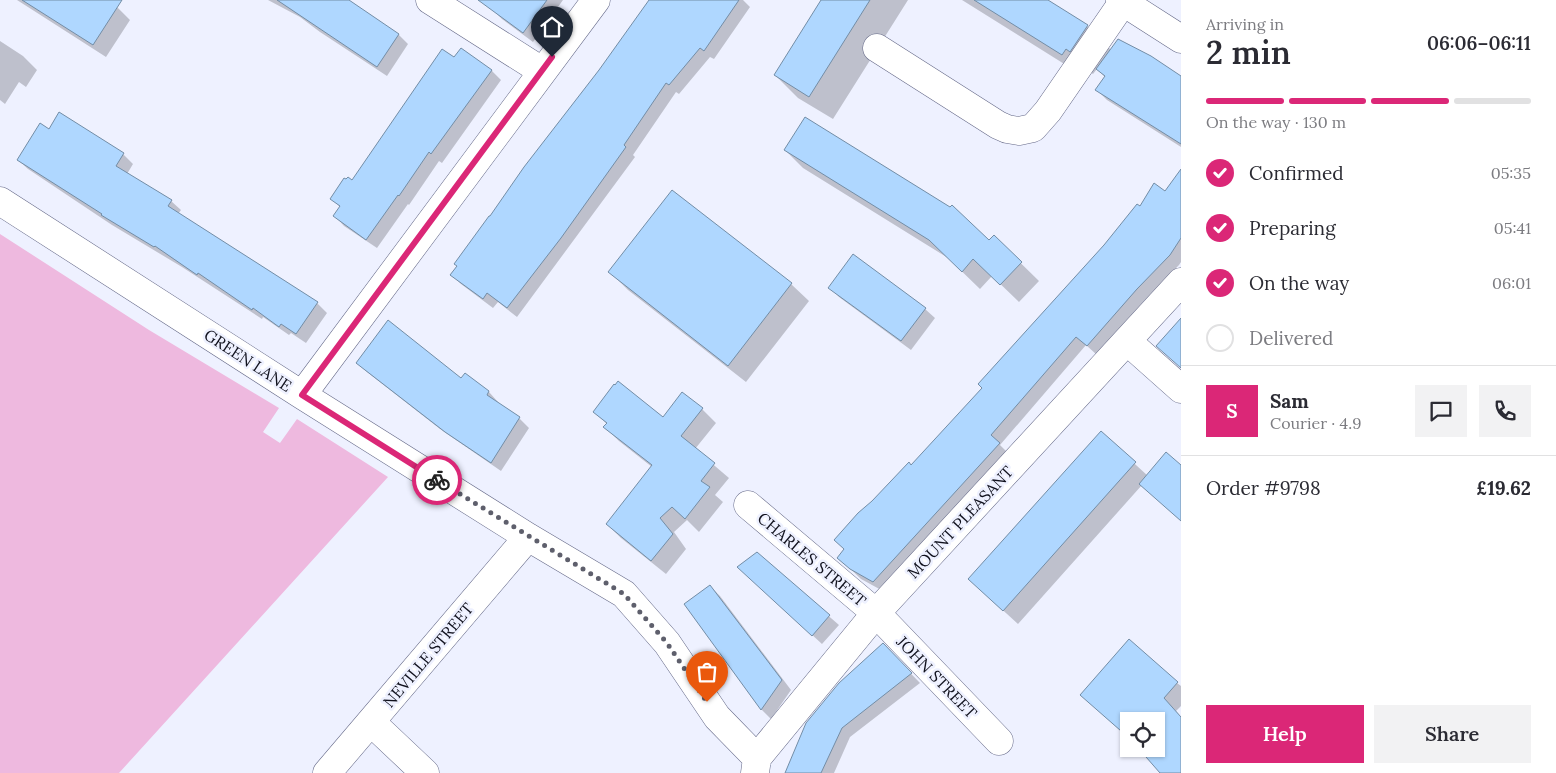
<!DOCTYPE html>
<meta charset="utf-8">
<style>
:root{--surface:#fff;--page:#f2f2f3;--text:#2b2b33;--muted:#7c7c81;--line:#e1e1e2;--accent:#db2777}
body{margin:0;font-family:Lora,serif;background:var(--page);color:var(--text);height:100vh;display:flex;flex-direction:column;font-size:19px;white-space:nowrap}
*{box-sizing:border-box;margin:0}
p{font-size:16px;color:var(--muted)}
.icon{flex:none;width:28px;height:28px;fill:none;stroke:currentColor;stroke-width:2;stroke-linecap:round;stroke-linejoin:round}
.map{position:relative;flex:1;overflow:hidden}
.sheet{display:flex;flex-direction:column;background:var(--surface);width:375px}
.sheet>*{flex:none}
.fabs{position:absolute;left:1120px;top:712px;display:grid;gap:10px}
.fabs a{display:grid;place-items:center;width:45px;height:45px;border-radius:0px;background:var(--surface);box-shadow:0 1px 4px #0004;font-size:25px}
.pin{position:absolute;display:grid;place-items:center;width:42px;height:42px;color:#fff;margin:-51px -21px;border-radius:50% 50% 50% 0;rotate:-45deg;box-shadow:0 0 5px #0007}
.pin .icon{rotate:45deg}
.courier{position:absolute;display:grid;place-items:center;width:50px;height:50px;margin:-25px;border:4px solid #db2777;border-radius:50%;background:#fff;color:#222;box-shadow:0 1px 6px #0007}
.headline em{font-style:normal;font-weight:600}
.headline div{display:flex;flex-direction:column-reverse}
.headline{display:flex;align-items:center;justify-content:space-between;height:85px;padding:0 25px}
h1{font-size:32px;font-weight:600;line-height:38px}
.bar{display:grid;grid-template-columns:repeat(4,1fr);gap:8px 5px;align-content:center;height:60px;padding:0 25px}
.bar i{height:6px;border-radius:4px;background:var(--line)}
.bar .selected{background:var(--accent)}
.bar p{grid-column:span 4}
.line{display:flex;align-items:center;gap:12px;padding:0 25px;border-top:1px solid var(--line)}
.line div{flex:1}
.round{display:grid;place-items:center;flex:none;width:52px;height:52px;border-radius:0px;background:var(--page)}
ol{padding:0 25px;list-style:none}
li{display:flex;align-items:center;gap:15px;height:55px}
li p{margin-inline-start:auto}
li .icon{padding:5px;border-radius:50%;background:var(--accent);color:#fff;stroke-width:4}
li:last-child{color:var(--muted)}
li i{width:28px;height:28px;border:2px solid var(--line);border-radius:50%}
.button{display:flex;gap:10px;margin-top:auto;padding:10px 25px}
.button a{flex:1;height:58px;border-radius:0px;background:var(--accent);color:#fff;font-size:20px;font-weight:600;line-height:58px;text-align:center}
.button a+a{background:var(--page);color:var(--text)}
main{display:flex;flex:1;min-height:0}
.map>svg:first-child{display:block}
.green{fill:#eeb9df}
.shadow{fill:#0003}
.building{fill:#afd7ff;stroke:#738da6}
.lines{fill:none;stroke-linecap:round;stroke-linejoin:round}
.street-casing{stroke:#646887;stroke-width:29}
.secondary-casing{stroke:#646887;stroke-width:29}
.street{stroke:#fff;stroke-width:28}
.secondary{stroke:#fff;stroke-width:28}
.done{stroke:#5e5f6c;stroke-width:5;stroke-dasharray:0 9}
.route{stroke:#db2777;stroke-width:6}
.labels{text-anchor:middle;stroke-width:5;stroke-linejoin:round;paint-order:stroke}
.street-label{font-size:16px;fill:#10111d;stroke:#eef1ff}
</style>
<main>
<div class="map">
<svg width="1181" height="773" viewBox="0 0 1181 773">
<rect width="100%" height="100%" fill="#eef1ff"/>
<path class="green" d="M 0,234 L 149,330 L 279,408 L 263,432 L 280,443 L 297,419 L 388,477 L 119,773 L 0,773 Z"/>
<path class="shadow" d="M 17,0 L 107,0 L 117,7 L 130,20 L 106,57 Z
M 268,0 L 346,0 L 398,34 L 408,44 L 387,76 L 320,32 L 300,17 Z
M 499,0 L 563,0 L 533,42 L 502,19 L 492,9 Z
M 654,0 L 743,0 L 750,7 L 714,59 L 710,57 L 679,94 L 676,92 L 633,155 L 635,157 L 517,317 L 498,302 L 493,308 L 461,284 L 451,274 Z
M 822,0 L 908,0 L 833,119 L 798,98 L 775,75 Z
M 962,0 L 1046,0 L 1087,26 L 1111,50 L 1181,76 L 1181,147 L 1107,100 L 1097,90 L 1105,77 L 1097,69 L 1093,74 L 1089,71 L 1085,77 Z
M 0,41 L 23,56 L 37,70 L 26,87 L 19,82 L 5,104 L 0,100 Z
M 461,50 L 492,71 L 501,80 L 442,163 L 439,161 L 409,205 L 408,204 L 377,248 L 344,226 L 335,216 L 341,208 L 332,199 L 353,181 Z
M 49,130 L 123,154 L 133,164 L 127,174 L 171,201 L 181,210 L 178,214 L 317,303 L 327,313 L 306,343 L 291,333 L 289,335 L 263,317 L 262,319 L 182,267 L 112,225 L 28,169 L 18,160 Z
M 785,150 L 989,242 L 994,237 L 1039,281 L 1019,302 L 992,276 L 980,289 L 948,258 L 803,168 Z
M 1165,193 L 1181,198 L 1181,262 L 1179,265 L 1146,299 L 1097,355 L 1086,345 L 1000,445 L 1009,454 L 883,591 L 861,579 L 839,558 L 911,467 L 984,388 L 1140,208 Z
M 610,272 L 791,284 L 809,301 L 746,382 L 628,290 Z
M 830,287 L 925,309 L 935,318 L 911,350 L 839,297 Z
M 357,363 L 461,380 L 465,374 L 489,392 L 498,402 L 497,404 L 519,418 L 529,428 L 501,471 L 440,429 L 367,372 Z
M 702,409 L 716,423 L 695,449 L 729,478 L 715,495 L 723,502 L 699,532 L 687,520 L 674,532 L 686,549 L 666,574 L 621,538 L 607,524 L 652,467 L 619,441 L 605,427 L 607,424 L 594,412 L 663,419 Z
M 1101,433 L 1148,476 L 1181,467 L 1181,521 L 1142,485 L 1018,624 L 984,593 Z
M 757,554 L 839,625 L 822,644 L 749,577 Z
M 710,586 L 720,596 L 791,690 L 771,719 L 761,709 Z
M 883,645 L 920,683 L 850,737 L 834,773 L 786,773 Z
M 1177,683 L 1181,686 L 1181,706 L 1176,711 L 1181,717 L 1181,773 L 1162,773 L 1140,749 L 1156,749 L 1156,721 L 1129,721 L 1129,738 L 1081,695 Z"/>
<path class="building" d="M 22,0 L 122,0 L 93,45 Z
M 277,0 L 349,0 L 399,34 L 377,67 Z
M 478,0 L 547,0 L 523,33 Z
M 649,0 L 739,0 L 704,51 L 700,48 L 669,85 L 666,83 L 624,145 L 626,147 L 561,238 L 507,308 L 487,293 L 483,299 L 450,275 L 457,266 L 454,264 L 489,216 L 490,216 L 524,167 L 599,70 Z
M 821,0 L 870,0 L 809,97 L 774,75 Z
M 974,0 L 1048,0 L 1088,25 L 1070,52 L 1066,49 L 1062,55 Z
M 1118,39 L 1151,56 L 1181,76 L 1181,144 L 1095,90 L 1105,76 L 1096,69 Z
M 461,48 L 492,70 L 431,154 L 429,152 L 399,196 L 398,195 L 366,240 L 333,216 L 340,206 L 330,199 L 344,178 L 346,179 L 348,177 L 352,180 L 442,49 L 454,57 Z
M 59,112 L 124,153 L 116,166 L 172,200 L 168,206 L 318,302 L 296,334 L 281,324 L 279,327 L 253,308 L 252,310 L 198,273 L 197,275 L 155,246 L 154,247 L 101,215 L 102,214 L 17,160 L 40,123 L 49,129 Z
M 805,117 L 950,207 L 952,205 L 989,240 L 994,235 L 1022,262 L 1000,285 L 973,259 L 962,272 L 929,240 L 784,150 Z
M 1181,169 L 1181,238 L 1170,255 L 1137,289 L 1087,346 L 1076,337 L 991,435 L 1000,443 L 873,582 L 850,569 L 837,558 L 844,549 L 834,540 L 858,513 L 872,501 L 909,462 L 911,465 L 982,388 L 978,384 L 1104,245 L 1137,204 L 1140,206 L 1154,183 L 1165,191 Z
M 672,190 L 792,283 L 728,366 L 608,272 Z
M 853,254 L 926,308 L 901,341 L 828,288 Z
M 1181,318 L 1181,368 L 1156,346 Z
M 388,320 L 461,378 L 465,373 L 489,391 L 487,395 L 520,417 L 491,463 L 445,432 L 356,363 Z
M 618,381 L 663,417 L 682,392 L 703,408 L 681,436 L 715,463 L 701,481 L 710,487 L 685,519 L 672,507 L 660,518 L 673,534 L 651,561 L 606,524 L 652,465 L 603,427 L 607,423 L 593,412 L 614,384 L 615,385 Z
M 1101,431 L 1136,462 L 1003,611 L 968,579 Z
M 1166,452 L 1181,465 L 1181,521 L 1139,484 Z
M 757,552 L 830,615 L 812,636 L 737,567 Z
M 710,585 L 782,680 L 761,710 L 684,604 Z
M 1129,639 L 1178,682 L 1164,698 L 1181,717 L 1181,773 L 1160,773 L 1139,749 L 1156,749 L 1156,721 L 1129,721 L 1129,738 L 1080,695 Z
M 883,643 L 912,673 L 842,728 L 821,773 L 785,773 L 806,723 L 839,683 Z"/>
<g class="lines">
<g class="street-casing">
<path id="street" d="M 430,0 L 542,71
M 877,48 L 998,125 L 1007,129 L 1019,131 L 1033,128 L 1048,111 L 1123,2
M 0,201 L 302,395 L 528,537 L 624,594 L 667,643 L 717,717 L 757,758
M 1127,341 L 1181,389
M 302,395 L 596,0
M 748,505 L 876,613 L 999,741
M 371,722 L 425,773
M 327,773 L 528,537
M 755,773 L 757,758 L 876,613 L 1181,282"/>
</g>
<g class="secondary-casing">
<path id="secondary" d="M 1120,0 L 1181,39"/>
</g>
<use href="#street" class="street"/>
<use href="#secondary" class="secondary"/>
</g>
<g class="lines">
<path class="done" d="M 437,480 L 624,594 L 667,643 L 707,702"/>
<path class="route" d="M 437,480 L 302,395 L 552,57"/>
</g>
<g class="labels">
<g class="street-label">
<text transform="translate(248 360) rotate(33)" y="6">GREEN LANE</text>
<text transform="translate(960 522) rotate(-47)" y="6">MOUNT PLEASANT</text>
<text transform="translate(812 559) rotate(40)" y="6">CHARLES STREET</text>
<text transform="translate(428 655) rotate(-50)" y="6">NEVILLE STREET</text>
<text transform="translate(937 677) rotate(46)" y="6">JOHN STREET</text>
</g>
</g>
</svg>
<div class="fabs">
<a><svg class="icon" aria-label="locate" viewBox="0 0 24 24"><circle cx="12" cy="12" r="6"/><path d="M12 2v4M12 18v4M2 12h4M18 12h4"/></svg></a>
</div>
<div class="pin" style="left:707px;top:702px;background:#ea580c"><svg class="icon" aria-label="bag" viewBox="0 0 24 24"><path d="M5 8h14l-1 12H6zM9 8a3 3 0 0 1 6 0"/></svg></div>
<div class="pin" style="left:552px;top:57px;background:#1f2937"><svg class="icon" aria-label="home" viewBox="0 0 24 24"><path d="M3 11l9-7 9 7M6 9v11h12V9"/></svg></div>
<div class="courier" style="left:437px;top:480px"><svg class="icon" aria-label="bike" viewBox="0 0 24 24"><circle cx="6" cy="16" r="4"/><circle cx="18" cy="16" r="4"/><path d="M6 16l4-8h5l3 8M10 8l3 8H6M13 5h3"/></svg></div>
</div>
<section class="sheet">
<div class="headline"><div><h1>2 min</h1><p>Arriving in</p></div><em>06:06–06:11</em></div>
<div class="bar"><i class="selected"></i><i class="selected"></i><i class="selected"></i><i></i><p>On the way · 130 m</p></div>
<ol>
<li><svg class="icon" aria-label="check" viewBox="0 0 24 24"><path d="M5 12l5 5 9-10"/></svg>Confirmed<p>05:35</p></li>
<li><svg class="icon" aria-label="check" viewBox="0 0 24 24"><path d="M5 12l5 5 9-10"/></svg>Preparing<p>05:41</p></li>
<li><svg class="icon" aria-label="check" viewBox="0 0 24 24"><path d="M5 12l5 5 9-10"/></svg>On the way<p>06:01</p></li>
<li><i></i>Delivered</li>
</ol>
<div class="line" style="height:90px"><b class="round" style="background:var(--accent);color:#fff">S</b><div><b>Sam</b><p>Courier · 4.9</p></div><a class="round"><svg class="icon" aria-label="chat" viewBox="0 0 24 24"><path d="M4 5h16v11H9l-5 4z"/></svg></a><a class="round"><svg class="icon" aria-label="phone" viewBox="0 0 24 24"><path d="M5 4h4l2 5-3 2q2 4 5 5l2-3 5 2v4C11 20 4 13 5 4z"/></svg></a></div>
<div class="line" style="height:65px"><div>Order #9798</div><b>£19.62</b></div>
<div class="button"><a>Help</a><a>Share</a></div>
</section>
</main>
